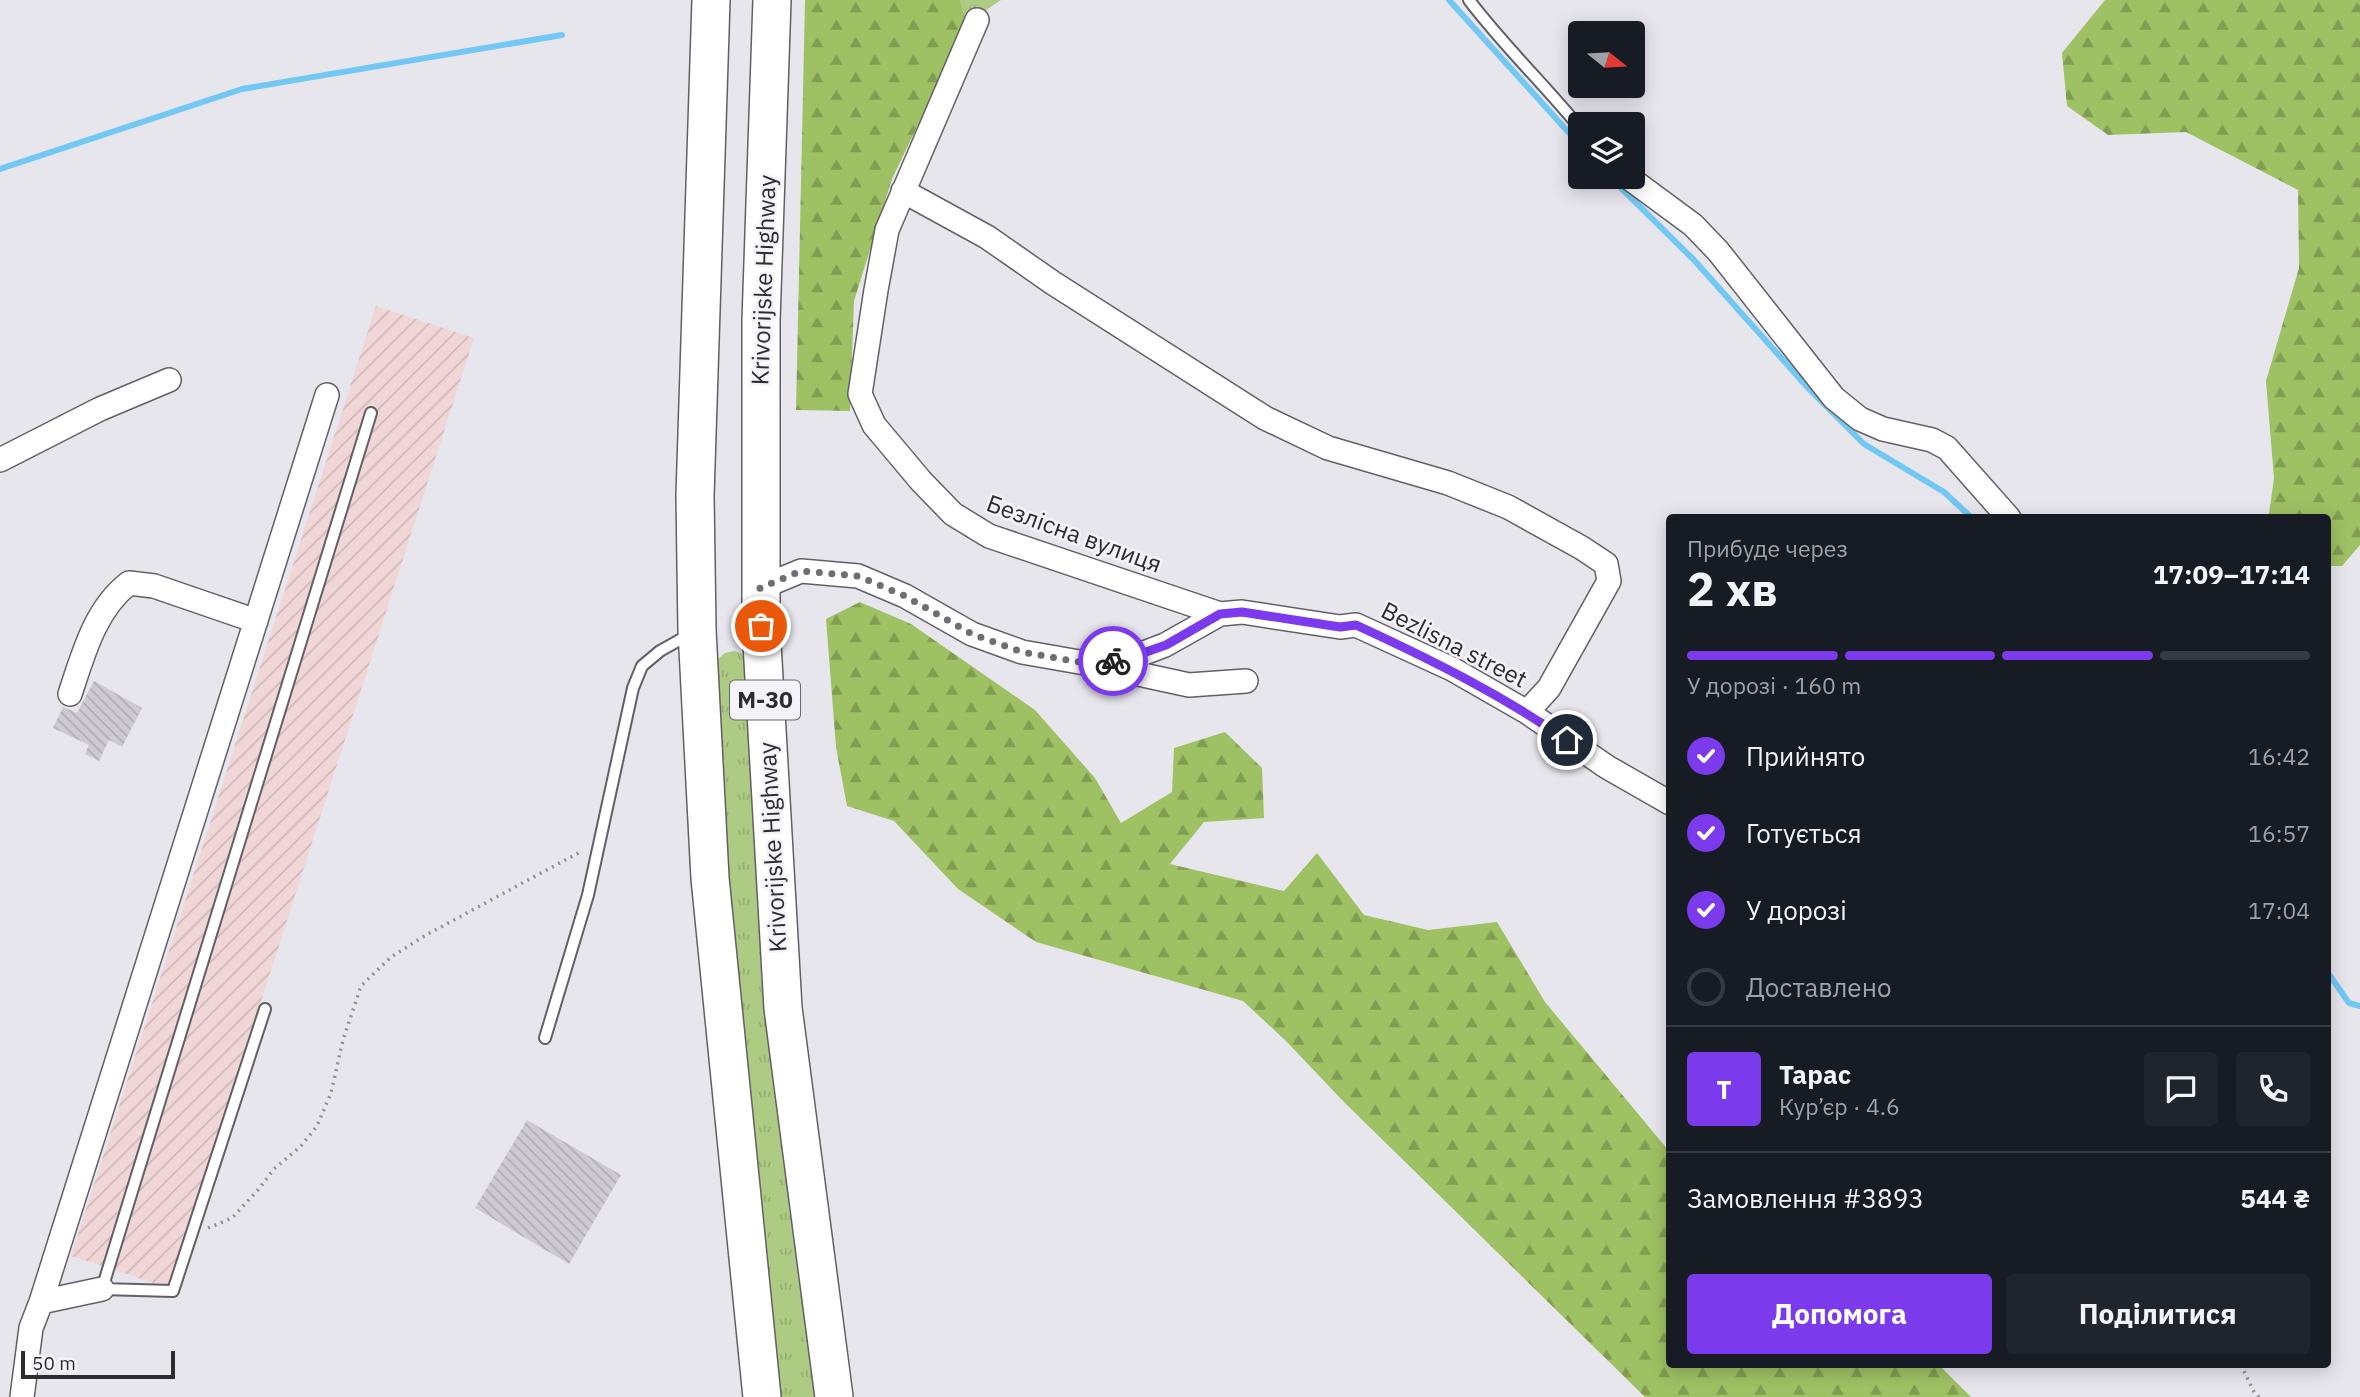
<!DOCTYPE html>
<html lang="uk">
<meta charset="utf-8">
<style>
:root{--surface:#171b24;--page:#20242c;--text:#f1f3f6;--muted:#9ea1a6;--line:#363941;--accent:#7c3aed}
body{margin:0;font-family:"IBM Plex Sans",sans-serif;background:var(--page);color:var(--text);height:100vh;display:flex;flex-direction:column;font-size:26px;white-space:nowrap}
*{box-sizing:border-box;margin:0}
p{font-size:23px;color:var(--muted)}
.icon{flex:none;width:38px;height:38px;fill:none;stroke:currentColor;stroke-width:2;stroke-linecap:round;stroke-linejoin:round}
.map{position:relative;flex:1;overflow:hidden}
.side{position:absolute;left:1666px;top:514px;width:665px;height:854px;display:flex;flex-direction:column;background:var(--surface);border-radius:7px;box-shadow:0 4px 18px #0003}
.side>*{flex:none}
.needle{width:46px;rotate:108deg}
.fabs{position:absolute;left:1568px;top:21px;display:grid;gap:14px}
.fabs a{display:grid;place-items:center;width:77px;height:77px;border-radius:7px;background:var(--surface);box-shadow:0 4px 18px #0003;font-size:35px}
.scale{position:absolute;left:21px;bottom:18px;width:154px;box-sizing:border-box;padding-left:7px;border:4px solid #2d2c2e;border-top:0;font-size:19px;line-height:24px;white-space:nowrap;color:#2d2c2e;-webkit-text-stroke:5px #f5f3fa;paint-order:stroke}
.pin{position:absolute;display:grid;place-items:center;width:60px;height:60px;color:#fff;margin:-30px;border:4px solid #fff;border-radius:50%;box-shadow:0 2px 7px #0007}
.courier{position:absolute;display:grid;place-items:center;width:70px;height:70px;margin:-35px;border:5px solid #7c3aed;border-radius:50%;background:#fff;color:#222;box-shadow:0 2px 9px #0007}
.head em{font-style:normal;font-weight:800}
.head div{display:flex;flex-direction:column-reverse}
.head{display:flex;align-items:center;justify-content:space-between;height:119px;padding:0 21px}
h1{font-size:46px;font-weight:800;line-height:52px}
.bar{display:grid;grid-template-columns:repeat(4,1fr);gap:10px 7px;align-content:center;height:84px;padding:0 21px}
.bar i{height:9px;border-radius:5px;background:var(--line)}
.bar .current{background:var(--accent)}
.bar p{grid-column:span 4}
.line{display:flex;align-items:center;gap:18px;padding:0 21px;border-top:2px solid var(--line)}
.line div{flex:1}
.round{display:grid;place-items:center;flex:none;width:74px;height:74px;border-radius:7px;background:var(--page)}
ol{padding:0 21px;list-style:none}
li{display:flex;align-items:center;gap:21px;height:77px}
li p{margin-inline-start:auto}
li .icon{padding:7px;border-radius:50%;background:var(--accent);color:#fff;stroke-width:4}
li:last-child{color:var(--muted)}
li i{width:38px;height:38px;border:4px solid var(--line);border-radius:50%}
.primary-button{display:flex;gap:14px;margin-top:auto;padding:14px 21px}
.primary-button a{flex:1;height:80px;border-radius:7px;background:var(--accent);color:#fff;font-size:28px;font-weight:800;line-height:80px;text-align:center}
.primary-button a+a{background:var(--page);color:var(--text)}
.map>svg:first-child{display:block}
.industrial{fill:url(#industrial-furrows)}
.grass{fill:url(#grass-tufts)}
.forest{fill:url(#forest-firs)}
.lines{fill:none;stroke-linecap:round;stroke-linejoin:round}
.stream{stroke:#72c8f2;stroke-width:6}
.building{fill:url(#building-back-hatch)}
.service-casing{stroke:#626066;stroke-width:14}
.minor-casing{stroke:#626066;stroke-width:26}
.trunk-casing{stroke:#626066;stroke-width:40}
.path{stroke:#929095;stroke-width:3.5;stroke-dasharray:2 5;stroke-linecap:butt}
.service{stroke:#fff;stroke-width:10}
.minor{stroke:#fff;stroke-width:23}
.trunk{stroke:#fff;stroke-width:37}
.done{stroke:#6e6d71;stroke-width:7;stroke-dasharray:0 12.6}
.route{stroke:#7c3aed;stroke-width:9}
.labels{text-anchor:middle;stroke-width:5;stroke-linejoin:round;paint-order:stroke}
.shield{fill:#f5f3fa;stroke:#69686b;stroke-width:2}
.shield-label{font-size:23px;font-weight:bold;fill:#2d2c2e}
.street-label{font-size:24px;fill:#2d2c2e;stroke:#f5f3fa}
</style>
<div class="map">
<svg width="2360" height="1397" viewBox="0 0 2360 1397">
<defs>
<pattern id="industrial-furrows" width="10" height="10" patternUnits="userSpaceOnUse" patternTransform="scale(1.75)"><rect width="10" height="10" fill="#f1d6d7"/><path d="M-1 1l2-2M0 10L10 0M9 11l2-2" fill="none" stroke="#cfb8b9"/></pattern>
<pattern id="grass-tufts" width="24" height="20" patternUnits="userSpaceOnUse" patternTransform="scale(1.75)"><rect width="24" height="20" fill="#aecb83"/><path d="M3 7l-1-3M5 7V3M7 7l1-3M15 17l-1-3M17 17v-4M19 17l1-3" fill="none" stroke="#96ae71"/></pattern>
<pattern id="forest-firs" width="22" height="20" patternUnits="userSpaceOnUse" patternTransform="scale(1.75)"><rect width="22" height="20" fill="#9ec163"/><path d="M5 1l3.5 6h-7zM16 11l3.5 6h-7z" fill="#819d52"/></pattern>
<pattern id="building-back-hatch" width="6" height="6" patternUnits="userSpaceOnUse" patternTransform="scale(1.75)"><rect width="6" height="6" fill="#cdcbd1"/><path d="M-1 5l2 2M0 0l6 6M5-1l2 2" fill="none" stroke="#b0aeb4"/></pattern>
</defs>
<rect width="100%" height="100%" fill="#e8e6ed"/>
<path class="industrial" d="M 376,306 L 474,338 L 169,1288 L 71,1256 Z"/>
<path class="grass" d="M 960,0 L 1001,0 L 967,23 Z
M 734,651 L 741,653 L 747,663 L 819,1397 L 780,1397 L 718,869 L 715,662 L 725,653 Z"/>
<path class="forest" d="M 805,0 L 960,0 L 967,23 L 892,179 L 854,301 L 850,411 L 796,410 Z
M 2105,0 L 2360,0 L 2360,545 L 2342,566 L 2328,566 L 2328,518 L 2272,518 L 2269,514 L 2274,478 L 2266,381 L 2299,268 L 2298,190 L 2186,132 L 2108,135 L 2067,106 L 2062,53 Z
M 860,602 L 911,624 L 1035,710 L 1095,778 L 1121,823 L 1172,792 L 1174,748 L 1225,732 L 1262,768 L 1264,818 L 1204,822 L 1170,864 L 1284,891 L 1317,853 L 1364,915 L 1428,930 L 1497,922 L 1545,1002 L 1669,1151 L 1670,1365 L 1939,1365 L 1971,1397 L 1645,1397 L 1344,1102 L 1286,1041 L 1243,1001 L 1036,942 L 958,889 L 894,821 L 847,806 L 836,747 L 826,619 Z"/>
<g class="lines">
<path class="stream" d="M 1449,0 L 1580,145
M 0,169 L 242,89 L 562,35
M 1610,177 L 1694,260 L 1809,389 L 1864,444 L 1944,492 L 1972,518
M 2328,973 L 2349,1003 L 2360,1006"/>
</g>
<path class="building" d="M 94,681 L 142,708 L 122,747 L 109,740 L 99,761 L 85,754 L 89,745 L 53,728 L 63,707 L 77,713 Z
M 527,1120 L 621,1175 L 569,1264 L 475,1208 Z"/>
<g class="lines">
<g class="service-casing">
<path id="service" d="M 1469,0 C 1503,45 1544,84 1580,128
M 265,1009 L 173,1291 L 102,1289 L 371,413
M 545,1038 L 588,895 L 633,688 L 642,666 L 660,651 L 692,633"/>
</g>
<g class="minor-casing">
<path id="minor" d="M 977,20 L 887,230 L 876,290 L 860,394 L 874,425 L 921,481 L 953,514 L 989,536 L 1220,614
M 1628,177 L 1693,225 L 1718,251 L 1834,398 L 1860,419 L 1883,429 L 1932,440 L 1947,448 L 2009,518
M 903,191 L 987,237 L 1053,283 L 1265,418 L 1328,448 L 1448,483 L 1508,507 L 1582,548 L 1606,564 L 1609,581 L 1549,688 L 1527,712
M 0,460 L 100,409 L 169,380
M 760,588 L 801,571 L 858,576 L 905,596 L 972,634 L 1022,652 L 1085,663 L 1123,661 L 1165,645 L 1220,614 L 1242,612 L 1340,627 L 1356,625 L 1452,669 L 1527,712 L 1607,767 L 1670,803
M 1106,667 L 1189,685 L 1246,681
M 70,694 C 83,655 95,609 129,583 L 154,586 L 256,621
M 41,1302 L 327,395
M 22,1397 L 31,1328 L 41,1302 L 102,1289"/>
</g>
<g class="trunk-casing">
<path id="trunk" d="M 711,0 L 695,496 L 697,630 L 710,878 L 762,1397
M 772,0 L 761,321 L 761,626 L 783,1008 L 834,1397"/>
</g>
<path class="path" d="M 208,1228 L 232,1218 L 258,1190 L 274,1169 L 301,1146 L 317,1126 L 331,1093 L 343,1040 L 361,986 L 391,957 L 426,935 L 582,851
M 2241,1365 L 2254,1392 L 2259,1397"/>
<use href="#service" class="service"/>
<use href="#minor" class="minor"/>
<use href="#trunk" class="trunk"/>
</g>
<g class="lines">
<path class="done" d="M 761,626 L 760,588 L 801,571 L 858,576 L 905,596 L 972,634 L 1022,652 L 1085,663 L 1113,661"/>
<path class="route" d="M 1113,661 L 1123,660 L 1166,645 L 1220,614 L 1242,612 L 1340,627 L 1356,625 C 1430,659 1500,694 1567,740"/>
</g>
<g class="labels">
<rect class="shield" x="730" y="680.5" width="70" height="39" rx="5"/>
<g class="shield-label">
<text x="765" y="708">М-30</text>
</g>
<g class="street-label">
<text transform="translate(764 280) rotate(-88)" y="8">Krivorijske Highway</text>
<text transform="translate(1074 534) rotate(20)" y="8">Безлісна вулиця</text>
<text transform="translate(1454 645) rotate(27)" y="8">Bezlisna street</text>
<text transform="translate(773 847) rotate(-93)" y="8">Krivorijske Highway</text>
</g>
</g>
</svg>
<div class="fabs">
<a><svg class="needle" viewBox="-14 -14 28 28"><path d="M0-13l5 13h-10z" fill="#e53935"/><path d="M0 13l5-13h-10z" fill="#9ea1a6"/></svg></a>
<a><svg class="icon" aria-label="layers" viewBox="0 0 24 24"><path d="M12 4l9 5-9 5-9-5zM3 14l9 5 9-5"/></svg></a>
</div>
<div class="scale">50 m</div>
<div class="pin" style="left:761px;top:626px;background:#ea580c"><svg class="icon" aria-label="bag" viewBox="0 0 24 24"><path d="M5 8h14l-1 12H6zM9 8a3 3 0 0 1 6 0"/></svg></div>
<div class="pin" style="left:1567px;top:740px;background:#1f2937"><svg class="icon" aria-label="home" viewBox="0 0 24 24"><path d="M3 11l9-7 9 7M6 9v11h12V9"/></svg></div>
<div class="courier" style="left:1113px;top:661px"><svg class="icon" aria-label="bike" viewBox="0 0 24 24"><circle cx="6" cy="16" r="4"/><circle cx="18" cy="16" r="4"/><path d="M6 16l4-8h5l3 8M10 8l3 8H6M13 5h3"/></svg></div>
<section class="side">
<div class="head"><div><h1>2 хв</h1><p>Прибуде через</p></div><em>17:09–17:14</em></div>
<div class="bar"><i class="current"></i><i class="current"></i><i class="current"></i><i></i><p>У дорозі · 160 m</p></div>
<ol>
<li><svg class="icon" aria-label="check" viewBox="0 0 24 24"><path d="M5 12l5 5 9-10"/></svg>Прийнято<p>16:42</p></li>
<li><svg class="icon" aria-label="check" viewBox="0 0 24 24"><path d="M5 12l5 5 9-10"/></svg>Готується<p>16:57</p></li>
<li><svg class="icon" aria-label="check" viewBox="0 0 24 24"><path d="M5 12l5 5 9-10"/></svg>У дорозі<p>17:04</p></li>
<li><i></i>Доставлено</li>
</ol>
<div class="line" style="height:126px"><b class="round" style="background:var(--accent);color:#fff">Т</b><div><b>Тарас</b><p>Кур’єр · 4.6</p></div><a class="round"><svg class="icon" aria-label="chat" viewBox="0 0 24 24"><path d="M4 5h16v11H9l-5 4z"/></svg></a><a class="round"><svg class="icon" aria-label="phone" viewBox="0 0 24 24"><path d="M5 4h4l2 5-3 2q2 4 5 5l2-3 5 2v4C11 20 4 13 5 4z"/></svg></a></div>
<div class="line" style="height:91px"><div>Замовлення #3893</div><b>544 ₴</b></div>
<div class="primary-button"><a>Допомога</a><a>Поділитися</a></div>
</section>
</div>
